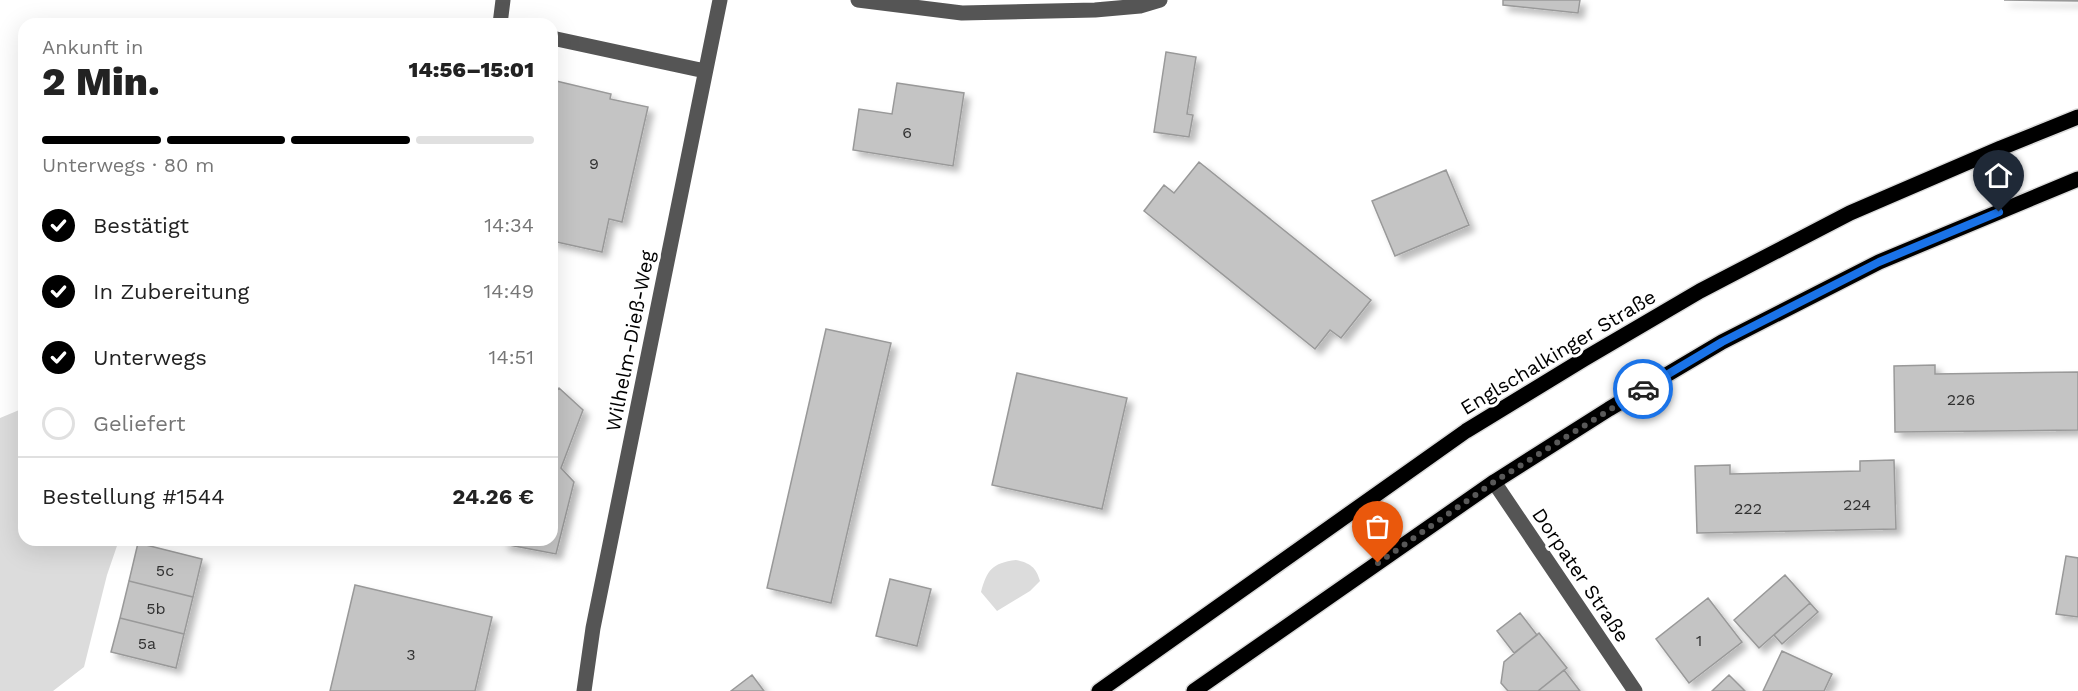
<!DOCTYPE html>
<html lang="de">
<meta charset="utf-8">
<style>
:root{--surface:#fff;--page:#f6f6f6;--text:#222;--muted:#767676;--line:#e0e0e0;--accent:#000}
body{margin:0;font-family:"Work Sans",sans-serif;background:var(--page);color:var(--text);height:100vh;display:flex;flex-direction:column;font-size:22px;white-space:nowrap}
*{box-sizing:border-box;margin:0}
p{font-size:20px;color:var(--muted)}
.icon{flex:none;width:33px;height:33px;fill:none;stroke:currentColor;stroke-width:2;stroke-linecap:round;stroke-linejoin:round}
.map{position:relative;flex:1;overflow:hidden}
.sheet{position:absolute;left:18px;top:18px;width:540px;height:528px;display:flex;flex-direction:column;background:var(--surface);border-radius:18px;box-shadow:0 6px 24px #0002}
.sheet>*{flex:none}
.pin{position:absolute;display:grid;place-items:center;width:51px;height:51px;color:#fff;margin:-62px -26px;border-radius:50% 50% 50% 0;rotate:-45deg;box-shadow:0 0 6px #0007}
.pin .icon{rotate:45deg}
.courier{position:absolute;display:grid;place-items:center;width:60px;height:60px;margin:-30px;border:4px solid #1a73e8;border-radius:50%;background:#fff;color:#222;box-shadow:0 2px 8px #0007}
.headline em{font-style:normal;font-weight:800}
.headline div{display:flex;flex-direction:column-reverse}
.headline{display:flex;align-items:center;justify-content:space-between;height:102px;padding:0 24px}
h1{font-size:39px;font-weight:800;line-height:45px}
.bar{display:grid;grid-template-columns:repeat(4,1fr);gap:9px 6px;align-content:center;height:72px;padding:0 24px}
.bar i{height:8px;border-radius:4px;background:var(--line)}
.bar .active{background:var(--accent)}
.bar p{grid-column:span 4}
.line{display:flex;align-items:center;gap:15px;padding:0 24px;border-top:2px solid var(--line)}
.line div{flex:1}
ol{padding:0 24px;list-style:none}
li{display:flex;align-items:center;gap:18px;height:66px}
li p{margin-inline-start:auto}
li .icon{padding:6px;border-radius:50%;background:var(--accent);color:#fff;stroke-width:4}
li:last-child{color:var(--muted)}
li i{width:33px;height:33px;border:3px solid var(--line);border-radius:50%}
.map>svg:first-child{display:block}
.green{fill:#dcdcdc}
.building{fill:#c4c4c4;stroke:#999;stroke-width:1.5;filter:url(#shadow)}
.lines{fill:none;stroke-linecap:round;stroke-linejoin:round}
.major-casing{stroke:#dbdbdb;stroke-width:18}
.minor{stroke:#555;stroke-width:15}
.major{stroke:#000;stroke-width:15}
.done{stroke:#595959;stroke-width:6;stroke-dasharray:0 10.8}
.route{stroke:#1a73e8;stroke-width:8}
.labels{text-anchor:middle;stroke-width:6;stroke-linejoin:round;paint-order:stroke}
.number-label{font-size:16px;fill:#313131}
.street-label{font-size:20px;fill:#000;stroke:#fff}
</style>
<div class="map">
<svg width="2078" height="691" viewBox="0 0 2078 691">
<defs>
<filter id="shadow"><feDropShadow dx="5.5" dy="5.5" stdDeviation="3" flood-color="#0004"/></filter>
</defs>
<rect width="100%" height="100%" fill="#fff"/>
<path class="green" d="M 24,408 L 24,540 L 119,540 L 107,575 L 84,667 L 53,691 L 0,691 L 0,418 Z
M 1016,560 C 1030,563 1036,567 1040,581 L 1030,591 L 997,611 L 981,592 C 987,570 992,563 1016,560 Z"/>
<path class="building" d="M 1503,0 L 1580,0 L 1578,13 L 1503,5 Z
M 2004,0 L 2078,0 L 2078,1 Z
M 1166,52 L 1196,57 L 1187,114 L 1193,115 L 1189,137 L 1154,132 Z
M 552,80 L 611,94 L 610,99 L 648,107 L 622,222 L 609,219 L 602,252 L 552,241 Z
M 897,83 L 964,93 L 953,166 L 853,150 L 859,109 L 892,114 Z
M 1199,162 L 1371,300 L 1341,338 L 1330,330 L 1315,349 L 1144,211 L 1164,185 L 1174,193 Z
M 1446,170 L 1469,225 L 1395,256 L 1372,201 Z
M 826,329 L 891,343 L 831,603 L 767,588 Z
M 1935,365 L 1935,374 L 2078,372 L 2078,430 L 1895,432 L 1894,366 Z
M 1017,373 L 1127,398 L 1102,509 L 992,485 Z
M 559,388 L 583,410 L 561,468 L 574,482 L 556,554 L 504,544 L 503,540 L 552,540 L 552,393 L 554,394 Z
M 1894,460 L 1896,529 L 1697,533 L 1695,466 L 1730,465 L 1730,474 L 1860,471 L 1860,461 Z
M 138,543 L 202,559 L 193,597 L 129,581 Z
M 2066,556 L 2078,558 L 2078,617 L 2056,614 Z
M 1785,575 L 1810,603 L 1759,648 L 1734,620 Z
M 890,579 L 931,589 L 917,646 L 876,636 Z
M 129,581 L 193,597 L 184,634 L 120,618 Z
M 355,585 L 492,617 L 475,691 L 330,691 Z
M 1708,598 L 1742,642 L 1689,683 L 1656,639 Z
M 1810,603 L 1818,612 L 1782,644 L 1774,635 Z
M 1520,613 L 1537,635 L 1514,653 L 1497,631 Z
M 120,618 L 184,634 L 176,668 L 111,652 Z
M 1539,633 L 1567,668 L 1538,691 L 1508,691 L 1501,683 L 1504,662 Z
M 1782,651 L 1832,674 L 1824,691 L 1763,691 Z
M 1564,670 L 1580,691 L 1538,691 Z
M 752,675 L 764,691 L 731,691 Z
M 1729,675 L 1745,691 L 1712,691 Z"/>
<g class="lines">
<g class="major-casing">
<path id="major" d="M 1099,691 L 1466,431 L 1584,359 L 1700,291 L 1850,213 L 2001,148 L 2078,117
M 1194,691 L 1494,482 L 1609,409 L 1722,342 L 1879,262 L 2078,179"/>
</g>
<path class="minor" d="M 858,0 L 962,13 L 1095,10 L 1140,6 L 1160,0
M 500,24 L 503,0
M 552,38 L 705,71
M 1494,482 L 1635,691
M 584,691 L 593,628 L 720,0"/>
<use href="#major" class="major"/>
</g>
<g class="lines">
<path class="done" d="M 1378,563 L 1494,482 L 1643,389"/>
<path class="route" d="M 1643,389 L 1722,342 L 1879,262 L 1999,212"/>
</g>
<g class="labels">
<g class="number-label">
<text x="907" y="138">6</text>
<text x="594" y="169">9</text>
<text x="1961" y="405">226</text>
<text x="1857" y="510">224</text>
<text x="1748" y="514">222</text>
<text x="165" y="576">5c</text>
<text x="156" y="614">5b</text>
<text x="1699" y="646">1</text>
<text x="147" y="649">5a</text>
<text x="411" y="660">3</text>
</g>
<g class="street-label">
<text transform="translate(630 341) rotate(-79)" y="7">Wilhelm-Dieß-Weg</text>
<text transform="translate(1558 352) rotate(-31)" y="7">Englschalkinger Straße</text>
<text transform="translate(1581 575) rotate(56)" y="7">Dorpater Straße</text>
</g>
</g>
</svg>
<div class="pin" style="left:1378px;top:563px;background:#ea580c"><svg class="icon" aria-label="bag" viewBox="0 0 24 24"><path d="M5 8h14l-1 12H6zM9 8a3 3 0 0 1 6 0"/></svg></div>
<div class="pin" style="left:1999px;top:212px;background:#1f2937"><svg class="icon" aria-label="home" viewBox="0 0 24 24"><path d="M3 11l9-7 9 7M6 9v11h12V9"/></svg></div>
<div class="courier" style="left:1643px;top:389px"><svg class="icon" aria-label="car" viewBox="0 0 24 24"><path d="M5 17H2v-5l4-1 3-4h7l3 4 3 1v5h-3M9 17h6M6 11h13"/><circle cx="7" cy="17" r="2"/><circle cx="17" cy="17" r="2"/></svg></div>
<section class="sheet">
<div class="headline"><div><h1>2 Min.</h1><p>Ankunft in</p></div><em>14:56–15:01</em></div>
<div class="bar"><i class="active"></i><i class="active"></i><i class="active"></i><i></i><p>Unterwegs · 80 m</p></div>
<ol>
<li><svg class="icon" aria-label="check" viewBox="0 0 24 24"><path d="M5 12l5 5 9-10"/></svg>Bestätigt<p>14:34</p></li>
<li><svg class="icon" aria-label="check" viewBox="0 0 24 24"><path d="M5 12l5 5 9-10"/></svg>In Zubereitung<p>14:49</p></li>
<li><svg class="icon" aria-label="check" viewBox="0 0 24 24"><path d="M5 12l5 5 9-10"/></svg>Unterwegs<p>14:51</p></li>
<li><i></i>Geliefert</li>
</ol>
<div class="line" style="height:78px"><div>Bestellung #1544</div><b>24.26 €</b></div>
</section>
</div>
